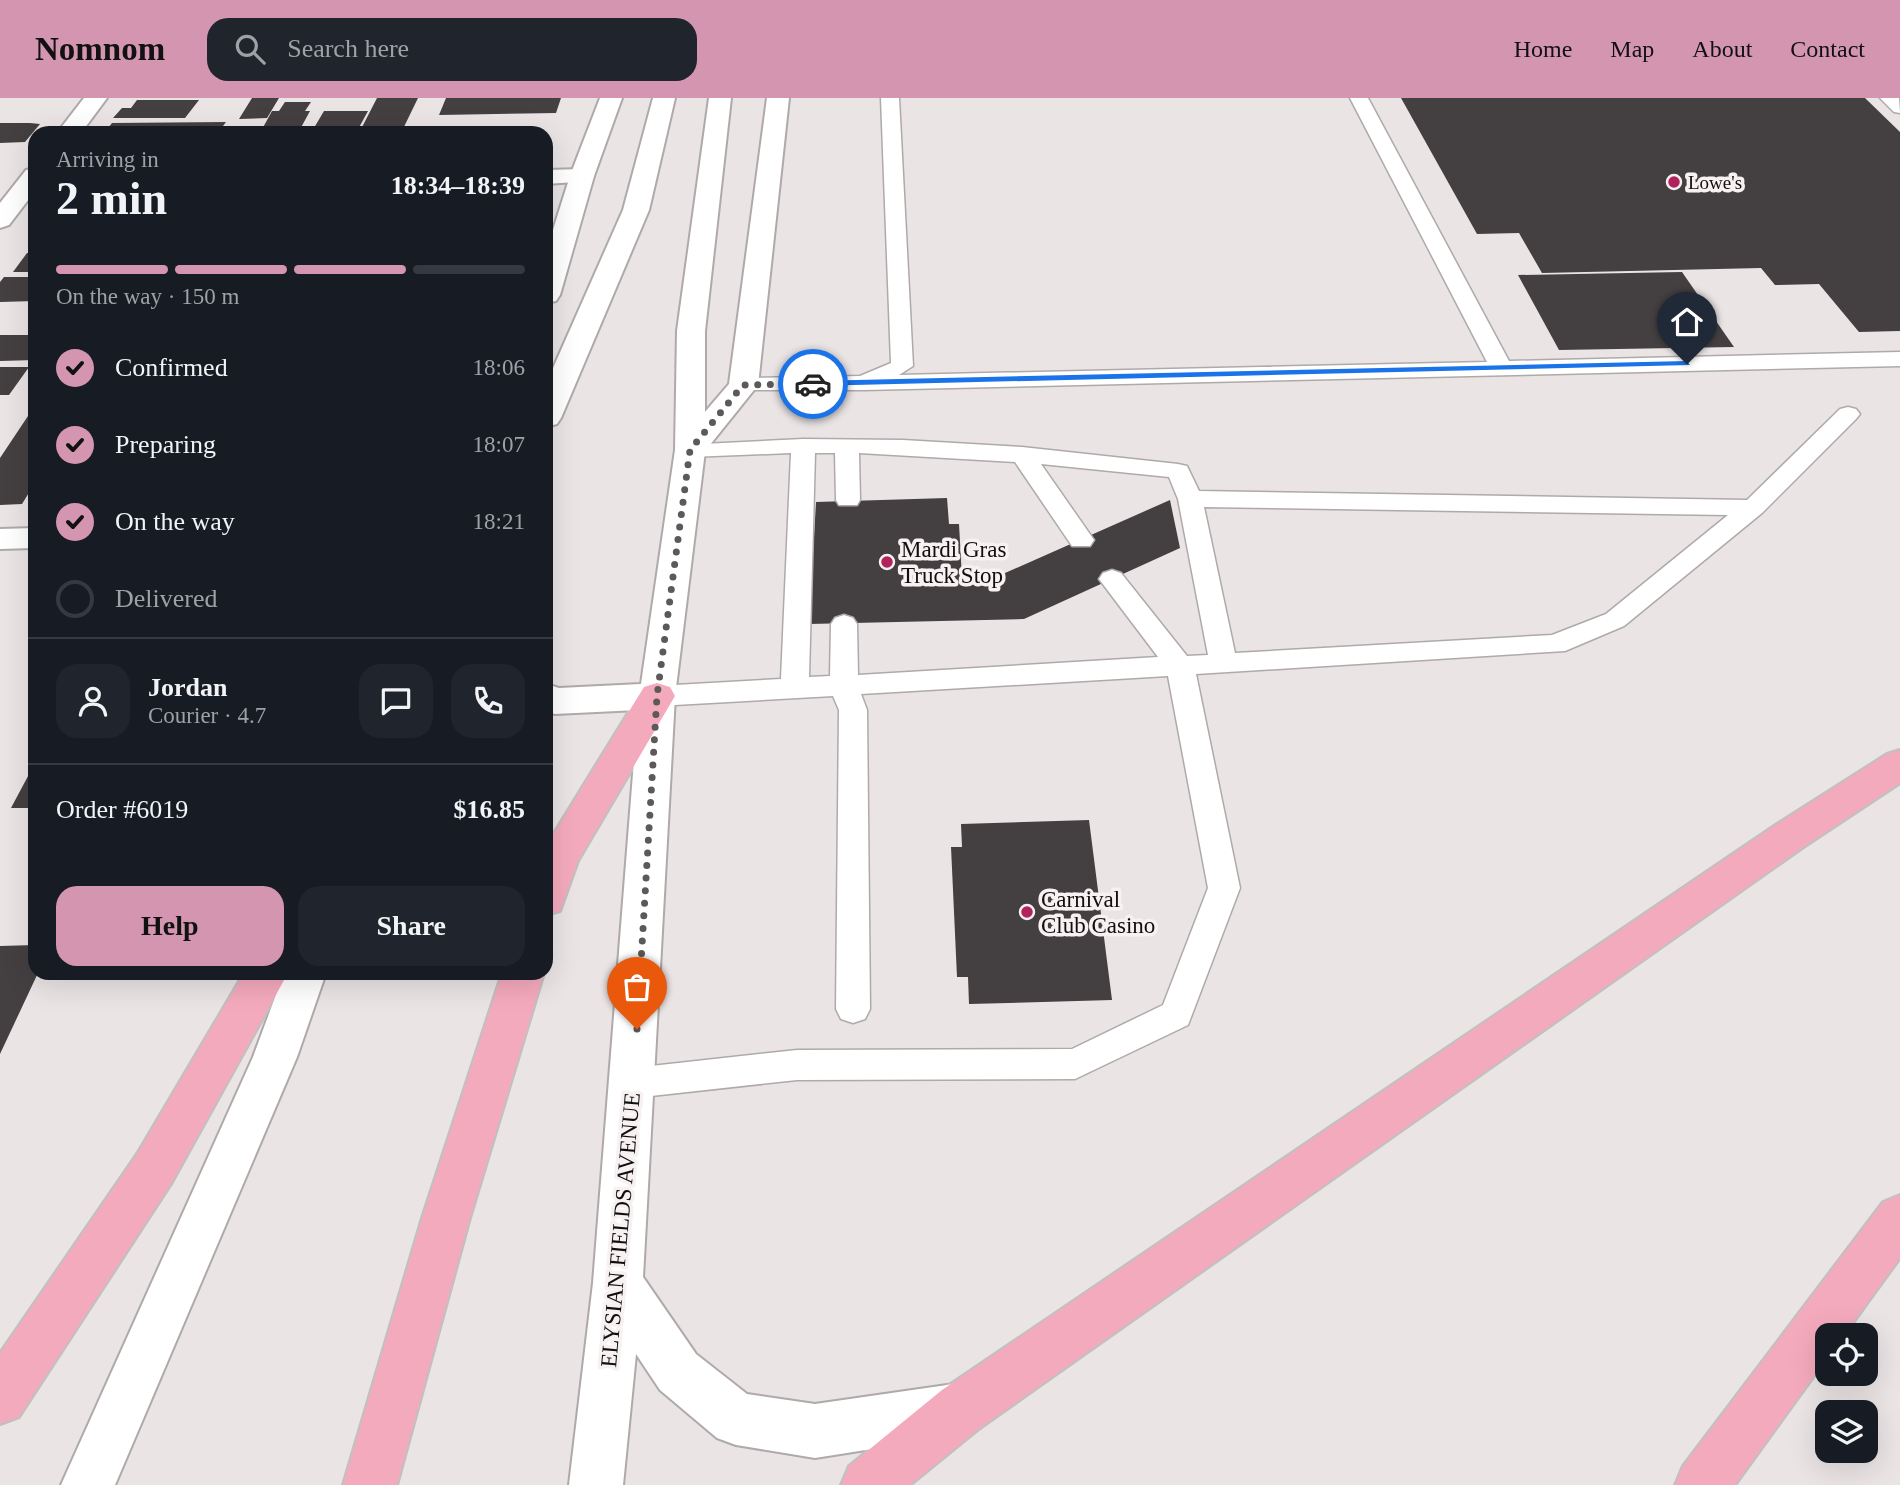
<!DOCTYPE html>
<meta charset="utf-8">
<style>
:root{--surface:#171b24;--page:#20242c;--text:#f1f3f6;--muted:#9ea1a6;--line:#363941;--accent:#d495b1}
body{margin:0;font-family:Georgia,serif;background:var(--page);color:var(--text);height:100vh;display:flex;flex-direction:column;font-size:26px;white-space:nowrap}
*{box-sizing:border-box;margin:0}
p{font-size:23px;color:var(--muted)}
.icon{flex:none;width:38px;height:38px;fill:none;stroke:currentColor;stroke-width:2;stroke-linecap:round;stroke-linejoin:round}
.map{position:relative;flex:1;overflow:hidden}
.details{position:absolute;left:28px;top:28px;width:525px;height:854px;display:flex;flex-direction:column;background:var(--surface);border-radius:21px;box-shadow:0 7px 28px #0002}
.details>*{flex:none}
.controls{position:absolute;left:1815px;top:1225px;display:grid;gap:14px}
.controls a{display:grid;place-items:center;width:63px;height:63px;border-radius:14px;background:var(--surface);box-shadow:0 7px 28px #0002;font-size:35px}
.pin{position:absolute;display:grid;place-items:center;width:60px;height:60px;color:#fff;margin:-72px -30px;border-radius:50% 50% 50% 0;rotate:-45deg;box-shadow:0 0 7px #0007}
.pin .icon{rotate:45deg}
.courier{position:absolute;display:grid;place-items:center;width:70px;height:70px;margin:-35px;border:5px solid #1a73e8;border-radius:50%;background:#fff;color:#222;box-shadow:0 2px 9px #0007}
.head em{font-style:normal;font-weight:700}
.head div{display:flex;flex-direction:column-reverse}
.head{display:flex;align-items:center;justify-content:space-between;height:119px;padding:0 28px}
h1{font-size:46px;font-weight:700;line-height:52px}
.bar{display:grid;grid-template-columns:repeat(4,1fr);gap:10px 7px;align-content:center;height:84px;padding:0 28px}
.bar i{height:9px;border-radius:5px;background:var(--line)}
.bar .active{background:var(--accent)}
.bar p{grid-column:span 4}
.line{display:flex;align-items:center;gap:18px;padding:0 28px;border-top:2px solid var(--line)}
.line div{flex:1}
.round{display:grid;place-items:center;flex:none;width:74px;height:74px;border-radius:21px;background:var(--page)}
ol{padding:0 28px;list-style:none}
li{display:flex;align-items:center;gap:21px;height:77px}
li p{margin-inline-start:auto}
li .icon{padding:7px;border-radius:50%;background:var(--accent);color:#111;stroke-width:4}
li:last-child{color:var(--muted)}
li i{width:38px;height:38px;border:4px solid var(--line);border-radius:50%}
.primary-button{display:flex;gap:14px;margin-top:auto;padding:14px 28px}
.primary-button a{flex:1;height:80px;border-radius:21px;background:var(--accent);color:#111;font-size:28px;font-weight:700;line-height:80px;text-align:center}
.primary-button a+a{background:var(--page);color:var(--text)}
header{display:flex;align-items:center;gap:42px;box-sizing:border-box;height:98px;padding:0 35px;background:var(--accent);color:#111}
header strong{font-size:33px}
nav{display:flex;gap:38px;margin-inline-start:auto;font-size:24px}
.search{width:490px;height:63px;background:var(--page);display:flex;align-items:center;gap:18px;box-sizing:border-box;padding:0 24px;border-radius:21px;color:var(--muted);font-size:26px}
.map>svg:first-child{display:block}
.building{fill:#443f40}
.lines{fill:none;stroke-linecap:round;stroke-linejoin:round}
.lane-casing{stroke:#afa9aa;stroke-width:3}
.street-casing{stroke:#afa9aa;stroke-width:4}
.secondary-casing{stroke:#afa9aa;stroke-width:4}
.highway-casing{stroke:#c1c0c0;stroke-width:4}
.lane{fill:#fff;fill-rule:evenodd}
.street{fill:#fff;fill-rule:evenodd}
.secondary{fill:#fff;fill-rule:evenodd}
.highway{fill:#f4aabd;fill-rule:evenodd}
.route{fill:#1a73e8}
.done{stroke:#5c5959;stroke-width:7;stroke-dasharray:0 12.6}
.poi-dot{fill:#b0235c;stroke:#f7f1f2;stroke-width:2.5}
.labels{text-anchor:middle;stroke-width:7;stroke-linejoin:round;paint-order:stroke}
.far-poi-label{font-size:19px;fill:#100e0e;stroke:#f7f1f2;text-anchor:start}
.poi-label{font-size:23px;fill:#100e0e;stroke:#f7f1f2;text-anchor:start}
.street-label{font-size:23px;fill:#100e0e;stroke:#f7f1f2}
</style>
<header>
<strong>Nomnom</strong>
<div class="search"><svg class="icon" aria-label="search" viewBox="0 0 24 24"><circle cx="10" cy="10" r="6"/><path d="M15 15l6 6"/></svg>Search here</div>
<nav><a>Home</a><a>Map</a><a>About</a><a>Contact</a></nav>
</header>
<div class="map">
<svg width="1900" height="1387" viewBox="0 0 1900 1387">
<rect width="100%" height="100%" fill="#eae4e5"/>
<path class="building" d="M 252,0 L 279,0 L 267,20 L 239,21 Z
M 377,0 L 418,0 L 401,35 L 359,35 Z
M 446,0 L 561,0 L 556,15 L 439,17 Z
M 1401,0 L 1865,0 L 1900,34 L 1900,233 L 1859,234 L 1819,186 L 1775,187 L 1761,170 L 1542,175 L 1519,135 L 1477,136 Z
M 137,2 L 199,2 L 185,20 L 113,20 L 122,10 L 131,10 Z
M 285,4 L 311,4 L 305,13 L 310,13 L 298,35 L 260,35 L 272,13 L 279,13 Z
M 324,13 L 368,13 L 356,35 L 311,35 Z
M 226,24 L 220,32 L 260,32 L 258,35 L 104,35 L 112,25 Z
M 0,25 L 30,25 L 40,26 L 25,44 L 0,45 Z
M 27,155 L 35,155 L 35,174 L 13,174 Z
M 1682,174 L 1734,249 L 1559,252 L 1518,177 Z
M 4,179 L 35,179 L 35,203 L 0,204 L 0,184 Z
M 0,237 L 35,237 L 35,262 L 0,263 Z
M 0,269 L 29,269 L 9,297 L 0,297 Z
M 28,318 L 35,318 L 35,385 L 22,406 L 0,407 L 0,360 Z
M 947,400 L 949,426 L 959,426 L 962,480 L 996,479 L 1170,402 L 1180,450 L 1024,521 L 809,526 L 816,404 Z
M 35,665 L 35,710 L 11,710 Z
M 1089,722 L 1112,902 L 969,906 L 968,879 L 957,879 L 951,749 L 962,749 L 961,726 Z
M 35,847 L 35,875 L 38,875 L 0,956 L 0,848 Z"/>
<g class="lines">
<g class="lane-casing">
<path id="lane" d="M 881,0 L 899,0 L 913,268 L 899,277 L 1487,264 L 1350,0 L 1368,0 L 1509,263 L 1900,254 L 1900,268 L 864,292 L 735,292 L 732,287 L 743,280 L 860,278 L 891,265 Z
M 1880,0 L 1899,0 L 1900,15 L 1894,14 Z
M 1848,309 L 1856,311 L 1860,316 L 1856,321 L 1762,415 L 1624,528 L 1565,553 L 1196,576 L 1240,790 L 1188,927 L 1075,981 L 797,982 L 633,1000 L 621,996 L 616,985 L 621,974 L 633,970 L 797,952 L 1072,951 L 1163,907 L 1208,790 L 1168,578 L 861,596 L 867,612 L 870,911 L 865,921 L 853,925 L 841,921 L 836,911 L 839,612 L 833,598 L 657,608 L 647,605 L 643,598 L 647,591 L 657,588 L 781,581 L 791,355 L 690,359 L 682,357 L 678,352 L 682,347 L 803,341 L 903,342 L 1022,349 L 1178,366 L 1187,368 L 1199,393 L 1747,402 L 1840,311 ZM 815,355 L 835,355 L 836,402 L 839,407 L 857,407 L 860,402 L 859,355 L 1015,364 L 1072,448 L 1090,448 L 1094,442 L 1041,366 L 1169,379 L 1178,401 L 1208,557 L 1187,558 L 1121,475 L 1112,472 L 1103,475 L 1099,481 L 1158,559 L 858,577 L 857,526 L 853,520 L 844,517 L 835,520 L 831,526 L 830,578 L 809,579 ZM 1204,409 L 1728,417 L 1606,516 L 1552,537 L 1235,555 Z"/>
</g>
<g class="street-casing">
<path id="street" d="M 84,0 L 107,0 L 81,35 L 57,35 Z
M 35,70 L 35,93 L 9,127 L 0,130 L 0,105 L 26,72 Z
M 582,71 L 591,73 L 594,78 L 591,83 L 546,86 L 546,72 Z
M 35,430 L 35,450 L 0,451 L 0,431 Z"/>
</g>
<g class="secondary-casing">
<path id="secondary" d="M 600,0 L 622,0 L 594,78 L 560,197 L 556,203 L 546,205 L 546,154 L 570,78 Z
M 653,0 L 675,0 L 649,112 L 561,320 L 557,326 L 546,329 L 546,286 L 623,112 Z
M 709,0 L 731,0 L 705,233 L 705,314 L 729,286 L 767,0 L 789,0 L 758,287 L 705,353 L 675,598 L 643,1179 L 696,1256 L 747,1296 L 815,1306 L 961,1285 L 980,1292 L 987,1311 L 980,1330 L 961,1337 L 815,1360 L 736,1347 L 717,1340 L 660,1292 L 636,1256 L 623,1387 L 569,1387 L 593,1185 L 638,612 L 555,616 L 546,613 L 546,586 L 559,590 L 641,586 L 675,352 L 677,233 Z
M 284,875 L 326,875 L 297,959 L 115,1387 L 61,1387 L 253,959 Z"/>
</g>
<g class="highway-casing">
<path id="highway" d="M 657,585 L 670,589 L 675,598 L 578,763 L 560,813 L 546,817 L 546,748 L 644,589 Z
M 1900,652 L 1900,685 L 1805,748 L 980,1330 L 910,1387 L 841,1387 L 849,1368 L 942,1292 L 1777,726 L 1887,656 Z
M 244,875 L 288,875 L 171,1086 L 19,1319 L 0,1326 L 0,1255 L 137,1056 Z
M 502,875 L 544,875 L 470,1120 L 397,1387 L 343,1387 L 422,1120 Z
M 1900,1097 L 1900,1160 L 1844,1237 L 1827,1237 L 1827,1260 L 1735,1387 L 1675,1387 L 1683,1368 L 1883,1104 Z"/>
</g>
<use href="#lane" class="lane"/>
<use href="#street" class="street"/>
<use href="#secondary" class="secondary"/>
<use href="#highway" class="highway"/>
</g>
<path class="route" d="M 1687,263 L 1690,267 L 813,288 L 809,286 L 813,283 Z"/>
<g class="lines">
<path class="done" d="M 637,931 L 657,598 L 690,352 L 743,287 L 813,286"/>
</g>
<g class="poi-dot">
<circle cx="1674" cy="84" r="7"/>
<circle cx="887" cy="464" r="7"/>
<circle cx="1027" cy="814" r="7"/>
</g>
<g class="labels">
<g class="far-poi-label">
<text x="1688" y="91">Lowe's</text>
</g>
<g class="poi-label">
<text x="901" y="459">Mardi Gras<tspan x="901" dy="26">Truck Stop</tspan></text>
<text x="1041" y="809">Carnival<tspan x="1041" dy="26">Club Casino</tspan></text>
</g>
<g class="street-label">
<text transform="translate(620 1132) rotate(-85)" y="8">ELYSIAN FIELDS AVENUE</text>
</g>
</g>
</svg>
<div class="controls">
<a><svg class="icon" aria-label="locate" viewBox="0 0 24 24"><circle cx="12" cy="12" r="6"/><path d="M12 2v4M12 18v4M2 12h4M18 12h4"/></svg></a>
<a><svg class="icon" aria-label="layers" viewBox="0 0 24 24"><path d="M12 4l9 5-9 5-9-5zM3 14l9 5 9-5"/></svg></a>
</div>
<div class="pin" style="left:637px;top:931px;background:#ea580c"><svg class="icon" aria-label="bag" viewBox="0 0 24 24"><path d="M5 8h14l-1 12H6zM9 8a3 3 0 0 1 6 0"/></svg></div>
<div class="pin" style="left:1687px;top:266px;background:#1f2937"><svg class="icon" aria-label="home" viewBox="0 0 24 24"><path d="M3 11l9-7 9 7M6 9v11h12V9"/></svg></div>
<div class="courier" style="left:813px;top:286px"><svg class="icon" aria-label="car" viewBox="0 0 24 24"><path d="M5 17H2v-5l4-1 3-4h7l3 4 3 1v5h-3M9 17h6M6 11h13"/><circle cx="7" cy="17" r="2"/><circle cx="17" cy="17" r="2"/></svg></div>
<section class="details">
<div class="head"><div><h1>2 min</h1><p>Arriving in</p></div><em>18:34–18:39</em></div>
<div class="bar"><i class="active"></i><i class="active"></i><i class="active"></i><i></i><p>On the way · 150 m</p></div>
<ol>
<li><svg class="icon" aria-label="check" viewBox="0 0 24 24"><path d="M5 12l5 5 9-10"/></svg>Confirmed<p>18:06</p></li>
<li><svg class="icon" aria-label="check" viewBox="0 0 24 24"><path d="M5 12l5 5 9-10"/></svg>Preparing<p>18:07</p></li>
<li><svg class="icon" aria-label="check" viewBox="0 0 24 24"><path d="M5 12l5 5 9-10"/></svg>On the way<p>18:21</p></li>
<li><i></i>Delivered</li>
</ol>
<div class="line" style="height:126px"><a class="round"><svg class="icon" aria-label="person" viewBox="0 0 24 24"><circle cx="12" cy="8" r="4"/><path d="M4 21q1-7 8-7t8 7"/></svg></a><div><b>Jordan</b><p>Courier · 4.7</p></div><a class="round"><svg class="icon" aria-label="chat" viewBox="0 0 24 24"><path d="M4 5h16v11H9l-5 4z"/></svg></a><a class="round"><svg class="icon" aria-label="phone" viewBox="0 0 24 24"><path d="M5 4h4l2 5-3 2q2 4 5 5l2-3 5 2v4C11 20 4 13 5 4z"/></svg></a></div>
<div class="line" style="height:91px"><div>Order #6019</div><b>$16.85</b></div>
<div class="primary-button"><a>Help</a><a>Share</a></div>
</section>
</div>
